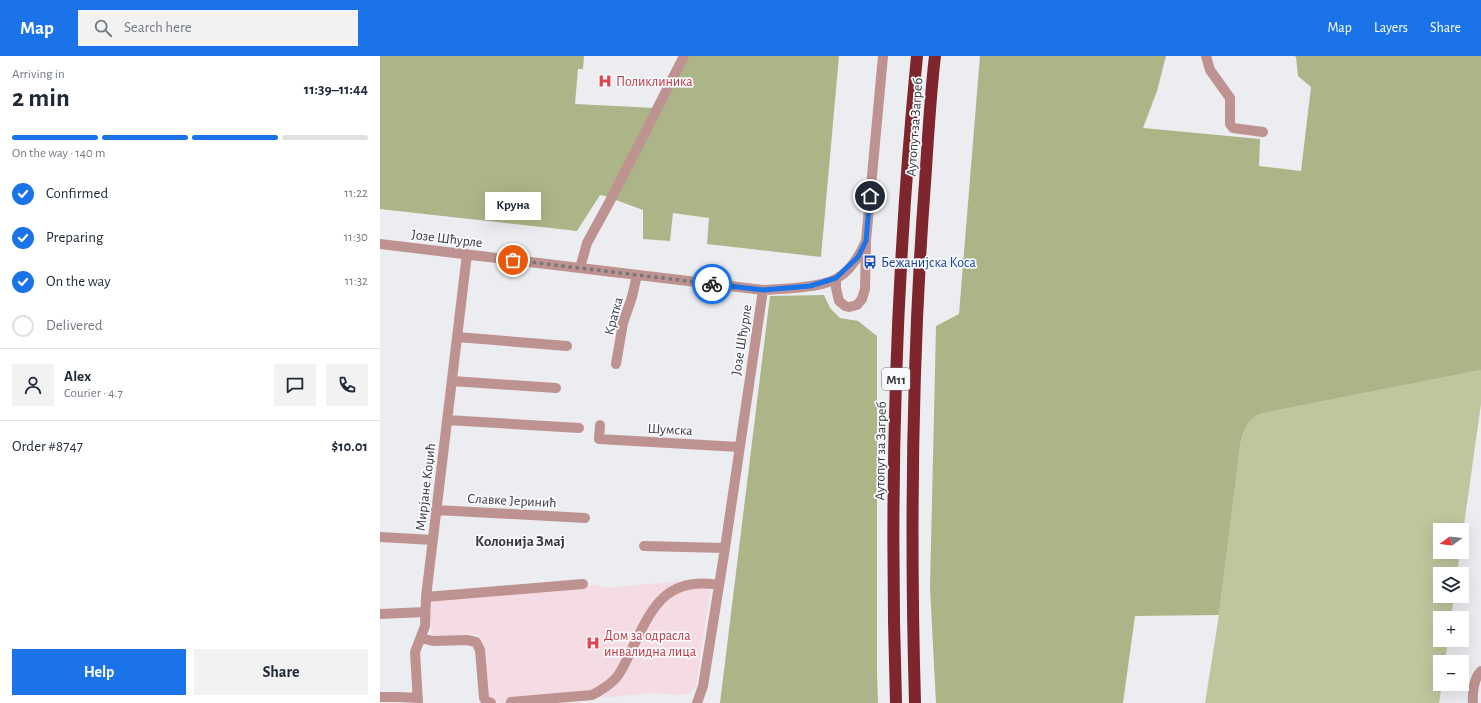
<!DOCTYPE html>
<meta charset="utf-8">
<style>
:root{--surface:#fff;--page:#f2f2f3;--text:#1f2937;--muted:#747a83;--line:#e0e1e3;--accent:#1a73e8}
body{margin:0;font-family:"Alegreya Sans",sans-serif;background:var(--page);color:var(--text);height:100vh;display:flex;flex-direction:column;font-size:15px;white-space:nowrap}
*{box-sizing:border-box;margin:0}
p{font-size:13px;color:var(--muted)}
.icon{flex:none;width:22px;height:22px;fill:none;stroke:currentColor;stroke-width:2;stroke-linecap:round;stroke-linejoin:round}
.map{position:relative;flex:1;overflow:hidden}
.panel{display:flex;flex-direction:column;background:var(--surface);width:380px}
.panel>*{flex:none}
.needle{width:26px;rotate:255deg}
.controls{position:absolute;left:1053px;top:467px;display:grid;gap:8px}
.controls a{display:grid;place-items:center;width:36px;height:36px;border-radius:0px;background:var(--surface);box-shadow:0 4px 16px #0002;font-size:20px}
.pin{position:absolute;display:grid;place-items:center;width:34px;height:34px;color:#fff;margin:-17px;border:2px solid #fff;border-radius:50%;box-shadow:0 1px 4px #0007}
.courier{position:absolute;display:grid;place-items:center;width:40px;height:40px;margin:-20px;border:3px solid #1a73e8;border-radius:50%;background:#fff;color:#222;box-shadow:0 1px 5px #0007}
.bubble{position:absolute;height:28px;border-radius:0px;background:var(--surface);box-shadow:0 4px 16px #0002;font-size:13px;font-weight:600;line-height:28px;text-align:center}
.headline em{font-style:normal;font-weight:600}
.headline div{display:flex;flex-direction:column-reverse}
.headline{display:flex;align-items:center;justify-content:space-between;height:68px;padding:0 12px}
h1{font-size:26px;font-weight:600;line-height:30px}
.bar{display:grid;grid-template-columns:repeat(4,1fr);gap:6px 4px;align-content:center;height:48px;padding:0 12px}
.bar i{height:5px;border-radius:3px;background:var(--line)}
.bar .on{background:var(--accent)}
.bar p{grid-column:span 4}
.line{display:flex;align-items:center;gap:10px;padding:0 12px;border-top:1px solid var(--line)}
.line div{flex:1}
.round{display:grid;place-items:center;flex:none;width:42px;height:42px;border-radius:0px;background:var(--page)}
ol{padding:0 12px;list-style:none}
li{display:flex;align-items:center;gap:12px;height:44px}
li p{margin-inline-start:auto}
li .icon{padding:4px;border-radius:50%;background:var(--accent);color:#fff;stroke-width:4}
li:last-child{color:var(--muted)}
li i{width:22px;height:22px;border:2px solid var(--line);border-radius:50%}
.primary-button{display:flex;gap:8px;margin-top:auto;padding:8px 12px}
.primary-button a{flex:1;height:46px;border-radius:0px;background:var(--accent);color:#fff;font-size:16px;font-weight:600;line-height:46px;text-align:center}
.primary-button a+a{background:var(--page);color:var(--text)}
header{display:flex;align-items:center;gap:24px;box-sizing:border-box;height:56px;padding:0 20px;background:var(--accent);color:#fff}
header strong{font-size:19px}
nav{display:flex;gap:22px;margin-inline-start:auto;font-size:14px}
.search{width:280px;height:36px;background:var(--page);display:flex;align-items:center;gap:10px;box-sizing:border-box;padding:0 14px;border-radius:0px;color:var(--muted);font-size:15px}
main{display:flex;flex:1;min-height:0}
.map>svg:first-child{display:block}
.medical{fill:#f5dbe3}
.green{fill:#bec69d}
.forest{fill:#acb587}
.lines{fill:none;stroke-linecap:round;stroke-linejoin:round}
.minor{stroke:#bf9292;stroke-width:10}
.highway{stroke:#7e252e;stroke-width:12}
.done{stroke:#78787a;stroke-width:4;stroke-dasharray:0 7.2}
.route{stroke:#1a73e8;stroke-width:5}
.labels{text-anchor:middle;stroke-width:3.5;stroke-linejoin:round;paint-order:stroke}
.shield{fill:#f9fafe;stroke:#737376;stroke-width:1}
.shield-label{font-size:13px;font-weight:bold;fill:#39393b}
.health-label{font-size:14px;fill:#be3a42;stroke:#f9fafe;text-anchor:start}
.street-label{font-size:14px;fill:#39393b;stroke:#f9fafe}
.transit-label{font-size:14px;fill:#164399;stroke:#f9fafe;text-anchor:start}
.neighbourhood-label{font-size:15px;font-weight:bold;fill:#39393b;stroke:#f9fafe}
</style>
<header>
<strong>Map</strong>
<div class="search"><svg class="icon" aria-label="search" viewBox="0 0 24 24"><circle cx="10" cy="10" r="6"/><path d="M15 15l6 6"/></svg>Search here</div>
<nav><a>Map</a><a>Layers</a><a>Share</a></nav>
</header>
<main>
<section class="panel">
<div class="headline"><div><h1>2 min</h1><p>Arriving in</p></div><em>11:39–11:44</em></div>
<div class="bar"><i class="on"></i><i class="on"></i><i class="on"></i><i></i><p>On the way · 140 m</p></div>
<ol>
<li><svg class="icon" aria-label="check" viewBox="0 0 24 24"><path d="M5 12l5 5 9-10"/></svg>Confirmed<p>11:22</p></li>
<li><svg class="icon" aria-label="check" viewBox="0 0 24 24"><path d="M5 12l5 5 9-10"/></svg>Preparing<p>11:30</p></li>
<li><svg class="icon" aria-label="check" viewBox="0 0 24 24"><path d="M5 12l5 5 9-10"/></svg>On the way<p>11:32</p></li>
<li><i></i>Delivered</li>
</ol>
<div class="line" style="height:72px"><a class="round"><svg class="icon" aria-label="person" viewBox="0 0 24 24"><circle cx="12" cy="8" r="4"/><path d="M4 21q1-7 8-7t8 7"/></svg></a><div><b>Alex</b><p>Courier · 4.7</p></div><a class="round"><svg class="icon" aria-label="chat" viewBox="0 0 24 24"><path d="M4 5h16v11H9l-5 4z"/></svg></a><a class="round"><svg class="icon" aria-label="phone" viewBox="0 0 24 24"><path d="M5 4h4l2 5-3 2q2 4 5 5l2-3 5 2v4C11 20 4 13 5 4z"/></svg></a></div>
<div class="line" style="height:52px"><div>Order #8747</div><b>$10.01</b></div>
<div class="primary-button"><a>Help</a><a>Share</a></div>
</section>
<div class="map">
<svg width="1101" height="647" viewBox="0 0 1101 647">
<rect width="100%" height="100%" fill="#ecedf0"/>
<path class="medical" d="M 332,522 L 316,631 L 309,638 L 296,639 L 275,637 L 157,647 L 123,647 L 108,643 L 103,590 L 101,583 L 97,578 L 57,582 L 52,580 L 50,560 L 51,543 L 216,529 L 226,532 Z"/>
<path class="green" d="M 1101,314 L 1101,348 L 1082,483 L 1082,474 L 1060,474 L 1060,496 L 1080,496 L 1077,518 L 1060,518 L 1060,540 L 1074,540 L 1071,562 L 1060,562 L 1060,584 L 1068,584 L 1065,606 L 1060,606 L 1060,628 L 1062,628 L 1059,647 L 825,647 L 839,559 L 861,384 C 867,369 868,362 884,357 Z"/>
<path class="forest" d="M 0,0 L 204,0 L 203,13 L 198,13 L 195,48 L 275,52 L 229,141 L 220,139 L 197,175 L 0,153 Z
M 305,0 L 459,0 L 441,201 L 327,188 L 329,162 L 293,157 L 290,185 L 263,183 L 263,154 L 233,143 Z
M 600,0 L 786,0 L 777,35 L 763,72 L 880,83 L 879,110 L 921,115 L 931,31 L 918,20 L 916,1 L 914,0 L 1101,0 L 1101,314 L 884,357 C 868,362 867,369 861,384 L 839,559 L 755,560 L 743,647 L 556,647 L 550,532 L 556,270 L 579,258 Z
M 444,239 L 450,252 L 460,262 L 478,265 L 497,280 L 497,617 L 498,647 L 340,647 L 390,240 Z"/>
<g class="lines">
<path class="minor" d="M 826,0 L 830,14 L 850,42 L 850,68 L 853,72 L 883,76
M 0,188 L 383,234 C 402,233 439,232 456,223 C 470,215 480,199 486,185
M 200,212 L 207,187 L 230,145 L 304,0
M 456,223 L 456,232 L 459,245 L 465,250 L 469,251 L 477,249 L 482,243 L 485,233 L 486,185 L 503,0
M 77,281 L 187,290
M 236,308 L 243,267 L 252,241 L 257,219
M 72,325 L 176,332
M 67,364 L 199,372
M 220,369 L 219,383 L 359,391
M 56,454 L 205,462
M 0,481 L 53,484
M 264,490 L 345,492
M 46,541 L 203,528
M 0,558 L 45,556
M 41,582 L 53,585 L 87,584 L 96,586 L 100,594 L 104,642 L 106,645 L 111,647
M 0,641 L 18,641 L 38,642
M 131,646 L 212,639 C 220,635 228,630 235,623 C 241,617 245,607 249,599 C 270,557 282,519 339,529
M 38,647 L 35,596 L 45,570 L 46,541 L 87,198
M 317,647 L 323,630 L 345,492 L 383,234
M 1093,647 C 1092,637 1094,622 1101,615"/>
<path class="highway" d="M 516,647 C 509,431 516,215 537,0
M 535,647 C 530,474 532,300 545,127 C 548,84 550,42 555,0"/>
</g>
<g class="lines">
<path class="done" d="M 133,204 L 332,228"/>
<path class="route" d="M 332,228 L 383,234 L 430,230 L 456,222 L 478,201 L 486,185 L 490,140"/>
</g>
<defs>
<g id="hospital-bare" transform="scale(1.08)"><path d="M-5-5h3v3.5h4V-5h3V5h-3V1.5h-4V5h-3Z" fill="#e0444e" stroke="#f9fafe" stroke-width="2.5" paint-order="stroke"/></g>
<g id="bus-bare" transform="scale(1.08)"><path d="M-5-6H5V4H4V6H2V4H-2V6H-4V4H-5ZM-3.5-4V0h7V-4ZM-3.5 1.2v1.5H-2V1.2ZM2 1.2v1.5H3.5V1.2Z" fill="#1a4fb4" stroke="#f9fafe" stroke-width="2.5" paint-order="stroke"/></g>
</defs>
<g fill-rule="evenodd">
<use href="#hospital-bare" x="225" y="25"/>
<use href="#bus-bare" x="490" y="206"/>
<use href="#hospital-bare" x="213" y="587"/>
</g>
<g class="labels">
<rect class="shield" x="502" y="312" width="28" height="22" rx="3"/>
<g class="shield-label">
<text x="516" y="328">M11</text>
</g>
<g class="health-label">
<text x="236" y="30">Поликлиника</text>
<text x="224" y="584">Дом за одрасла<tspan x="224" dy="16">инвалидна лица</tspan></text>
</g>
<g class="street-label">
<text transform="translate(534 71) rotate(-86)" y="5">Аутопут за Загреб</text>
<text transform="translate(67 182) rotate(7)" y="5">Јозе Шћурле</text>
<text transform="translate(233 260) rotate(-75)" y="5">Кратка</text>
<text transform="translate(361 284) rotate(-81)" y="5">Јозе Шћурле</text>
<text transform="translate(290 373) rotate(3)" y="5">Шумска</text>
<text transform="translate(500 395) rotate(-89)" y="5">Аутопут за Загреб</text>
<text transform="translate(45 431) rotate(-83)" y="5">Мирјане Коџић</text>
<text transform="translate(132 444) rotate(3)" y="5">Славке Јеринић</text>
</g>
<g class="transit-label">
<text x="501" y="211">Бежанијска Коса</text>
</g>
<g class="neighbourhood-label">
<text x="140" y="490">Колонија Змај</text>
</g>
</g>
</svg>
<div class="controls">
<a><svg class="needle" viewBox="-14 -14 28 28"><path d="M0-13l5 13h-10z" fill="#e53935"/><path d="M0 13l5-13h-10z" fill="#747a83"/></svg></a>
<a><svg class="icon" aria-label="layers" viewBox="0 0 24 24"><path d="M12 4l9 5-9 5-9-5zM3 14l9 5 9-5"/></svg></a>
<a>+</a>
<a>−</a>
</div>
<div class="pin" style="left:133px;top:204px;background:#ea580c"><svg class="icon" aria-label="bag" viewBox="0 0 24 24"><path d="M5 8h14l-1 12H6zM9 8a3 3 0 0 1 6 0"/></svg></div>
<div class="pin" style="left:490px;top:140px;background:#1f2937"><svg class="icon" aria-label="home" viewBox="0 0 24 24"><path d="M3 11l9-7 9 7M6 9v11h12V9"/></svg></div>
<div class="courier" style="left:332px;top:228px"><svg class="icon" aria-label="bike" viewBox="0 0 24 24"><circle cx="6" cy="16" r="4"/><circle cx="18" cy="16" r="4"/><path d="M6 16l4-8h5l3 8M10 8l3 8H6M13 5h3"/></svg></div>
<div class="bubble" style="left:105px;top:136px;width:56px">Круна</div>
</div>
</main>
